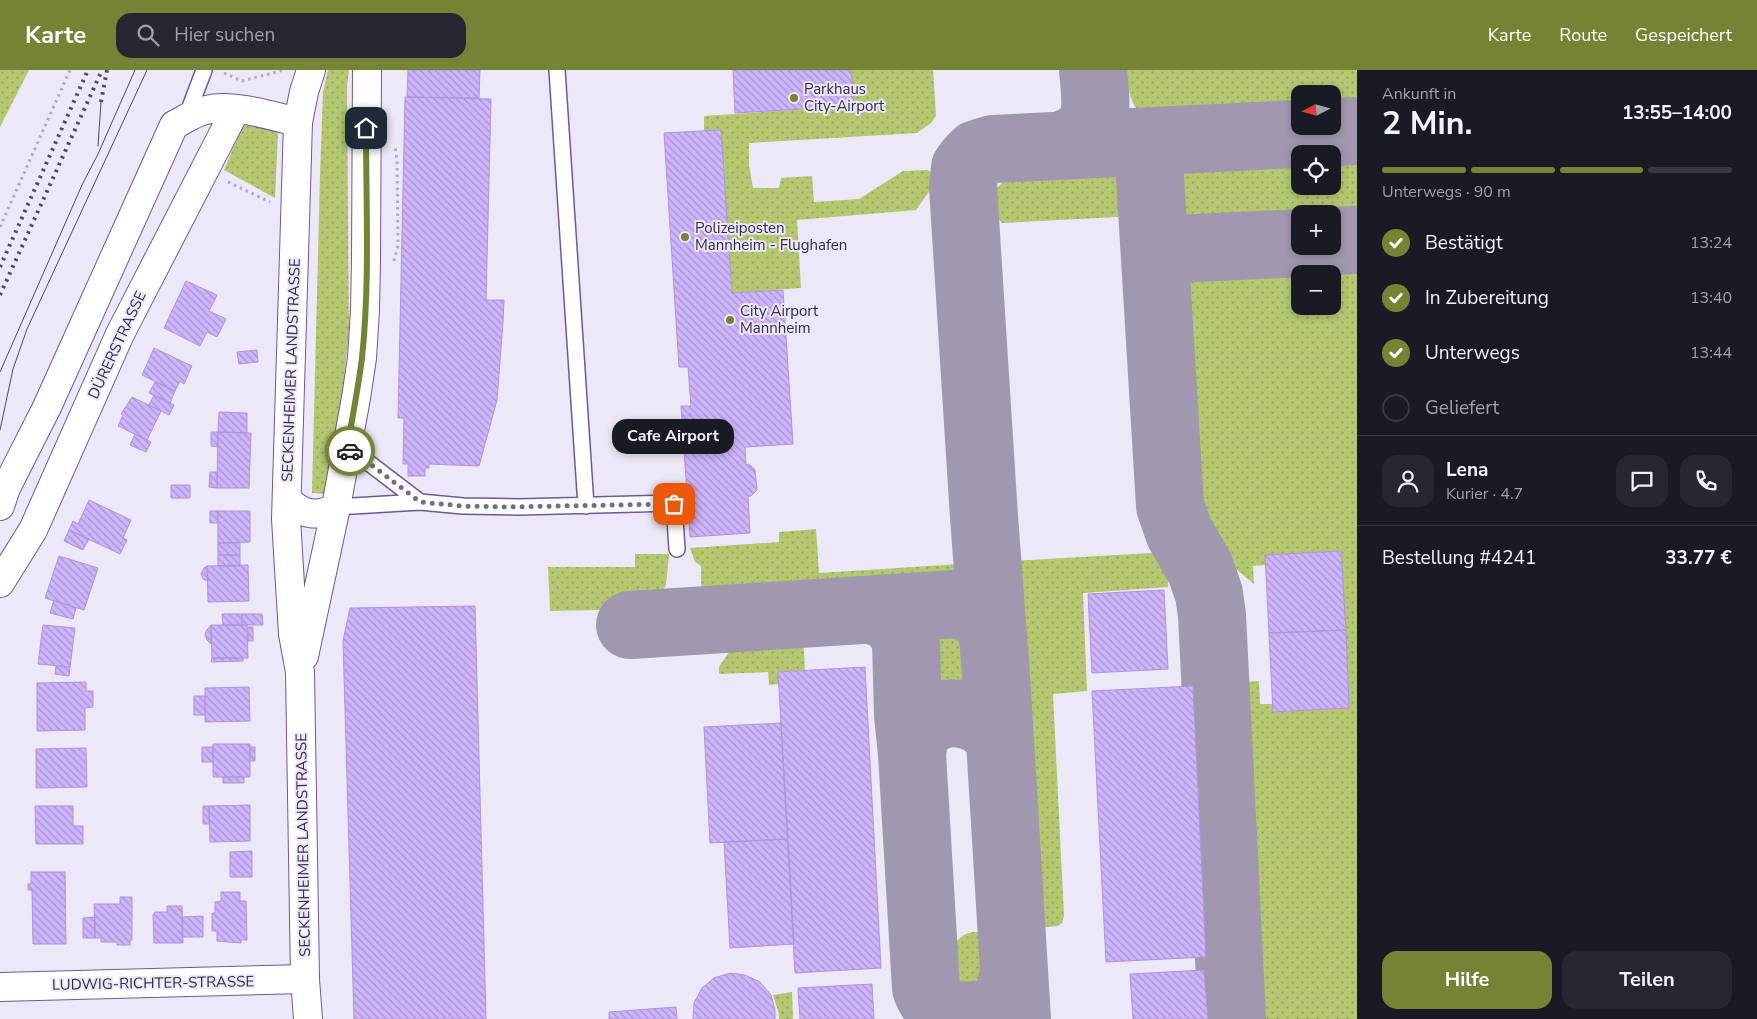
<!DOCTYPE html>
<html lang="de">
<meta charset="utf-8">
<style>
:root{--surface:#171b24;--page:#242831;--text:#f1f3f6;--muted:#9ea1a6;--line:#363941;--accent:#738534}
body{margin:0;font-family:"Nunito Sans",sans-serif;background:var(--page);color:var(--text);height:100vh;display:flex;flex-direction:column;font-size:19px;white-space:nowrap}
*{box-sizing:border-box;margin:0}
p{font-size:16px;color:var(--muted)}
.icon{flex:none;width:28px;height:28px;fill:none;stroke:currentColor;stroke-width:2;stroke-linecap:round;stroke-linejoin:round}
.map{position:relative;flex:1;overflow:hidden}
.details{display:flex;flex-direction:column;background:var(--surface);width:400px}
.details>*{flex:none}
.needle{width:32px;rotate:264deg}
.fabs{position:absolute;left:1291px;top:15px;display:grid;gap:10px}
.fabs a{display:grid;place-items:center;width:50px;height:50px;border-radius:10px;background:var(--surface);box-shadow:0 2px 8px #0003;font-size:25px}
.pin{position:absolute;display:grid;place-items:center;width:42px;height:42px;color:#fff;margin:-21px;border-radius:10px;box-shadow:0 2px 8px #0006}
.courier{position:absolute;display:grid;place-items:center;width:50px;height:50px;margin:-25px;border:4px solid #738534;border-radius:50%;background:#fff;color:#222;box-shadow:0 1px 6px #0007}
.bubble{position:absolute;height:35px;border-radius:15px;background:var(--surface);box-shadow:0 2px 8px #0003;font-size:16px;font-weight:700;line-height:35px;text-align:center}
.head em{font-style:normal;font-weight:700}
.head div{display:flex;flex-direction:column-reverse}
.head{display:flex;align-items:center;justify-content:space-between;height:85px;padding:0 25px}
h1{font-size:32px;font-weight:700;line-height:38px}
.bar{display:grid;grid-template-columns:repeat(4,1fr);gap:8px 5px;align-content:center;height:60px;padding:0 25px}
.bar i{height:6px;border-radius:4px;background:var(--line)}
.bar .current{background:var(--accent)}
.bar p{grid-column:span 4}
.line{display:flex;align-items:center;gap:12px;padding:0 25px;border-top:1px solid var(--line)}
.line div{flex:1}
.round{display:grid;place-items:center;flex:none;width:52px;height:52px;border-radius:15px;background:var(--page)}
ol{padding:0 25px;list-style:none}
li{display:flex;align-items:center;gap:15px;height:55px}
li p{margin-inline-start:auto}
li .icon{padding:5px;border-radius:50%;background:var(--accent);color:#fff;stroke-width:4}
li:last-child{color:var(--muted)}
li i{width:28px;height:28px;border:2px solid var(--line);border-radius:50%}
.cta{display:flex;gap:10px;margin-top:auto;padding:10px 25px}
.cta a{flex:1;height:58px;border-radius:15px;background:var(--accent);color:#fff;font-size:20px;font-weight:700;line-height:58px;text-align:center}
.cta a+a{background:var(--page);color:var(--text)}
header{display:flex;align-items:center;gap:30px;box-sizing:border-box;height:70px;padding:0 25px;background:var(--accent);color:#fff}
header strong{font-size:24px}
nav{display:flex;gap:28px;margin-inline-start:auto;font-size:18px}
.search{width:350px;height:45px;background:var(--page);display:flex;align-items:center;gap:12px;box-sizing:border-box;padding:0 18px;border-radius:15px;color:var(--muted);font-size:19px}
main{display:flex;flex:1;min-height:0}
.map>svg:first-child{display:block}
.grass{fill:url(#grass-dots);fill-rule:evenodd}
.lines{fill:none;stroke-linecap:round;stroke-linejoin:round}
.taxiway{stroke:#a098ae;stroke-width:68}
.building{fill:url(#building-back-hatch);stroke:#ae94dc}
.service-casing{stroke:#71579a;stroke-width:18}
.minor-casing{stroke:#71579a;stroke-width:30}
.secondary-casing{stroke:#71579a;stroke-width:30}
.path{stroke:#b1aabe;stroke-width:3;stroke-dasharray:2.5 4;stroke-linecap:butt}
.service{stroke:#fff;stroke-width:15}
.minor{stroke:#fff;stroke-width:28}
.secondary{stroke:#fff;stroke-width:28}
.tram{stroke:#524864;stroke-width:1}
.rail{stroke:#524864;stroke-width:4;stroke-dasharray:2.5 5;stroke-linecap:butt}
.done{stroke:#756c85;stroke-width:5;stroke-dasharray:0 9}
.route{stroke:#738534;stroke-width:6}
.poi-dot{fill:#738534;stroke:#ede8f7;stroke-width:2}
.labels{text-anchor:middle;stroke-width:4;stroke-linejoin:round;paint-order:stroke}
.poi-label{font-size:15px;fill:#352a48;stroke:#ede8f7;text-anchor:start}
.street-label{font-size:15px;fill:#352a48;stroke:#ede8f7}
</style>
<header>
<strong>Karte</strong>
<div class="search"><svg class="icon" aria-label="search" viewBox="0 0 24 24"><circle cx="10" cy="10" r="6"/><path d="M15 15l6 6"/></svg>Hier suchen</div>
<nav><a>Karte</a><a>Route</a><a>Gespeichert</a></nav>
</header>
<main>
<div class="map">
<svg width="1357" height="949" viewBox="0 0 1357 949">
<defs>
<pattern id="grass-dots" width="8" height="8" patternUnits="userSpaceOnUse" patternTransform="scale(1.25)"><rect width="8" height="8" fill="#b3c871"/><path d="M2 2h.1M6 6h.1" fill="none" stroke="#92a35f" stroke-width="1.8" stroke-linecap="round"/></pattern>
<pattern id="building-back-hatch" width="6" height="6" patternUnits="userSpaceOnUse" patternTransform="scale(1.25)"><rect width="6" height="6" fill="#ceb5fb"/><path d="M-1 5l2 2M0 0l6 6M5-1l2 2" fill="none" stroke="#a893cd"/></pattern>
</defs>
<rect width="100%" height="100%" fill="#ede8f7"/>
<path class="grass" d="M 0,0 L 29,0 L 0,57 Z
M 328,0 L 349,0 L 347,16 L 349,261 L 340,348 L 325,424 L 312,423 L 320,105 L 323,22 Z
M 851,0 L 933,0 L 936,46 L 931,53 L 917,63 L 749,73 L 749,95 L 753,118 L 779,118 L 781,108 L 812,106 L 814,132 L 859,129 L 903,101 L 928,100 L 938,109 L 916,140 L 797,150 L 801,218 L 732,223 L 721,60 L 704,61 L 704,46 L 853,36 Z
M 1124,0 L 1357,0 L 1357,41 L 1333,43 L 1332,24 L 1300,24 L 1300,44 L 1145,52 C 1132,36 1128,21 1124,0 Z
M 244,52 L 278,62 L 275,128 L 224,100 Z
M 1357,79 L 1357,949 L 1249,949 L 1227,613 L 1259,611 L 1260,634 L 1273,634 L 1273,642 L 1349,638 L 1341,481 L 1266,485 L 1266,495 L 1253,496 L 1254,514 L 1199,468 L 1191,455 L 1170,113 L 1175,102 L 1190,87 ZM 1300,84 L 1332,84 L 1332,116 L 1300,116 ZM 1300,144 L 1332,144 L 1332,176 L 1300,176 ZM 1300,204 L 1332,204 L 1332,236 L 1300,236 Z
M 1125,91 L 1132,100 L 1133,130 L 1126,141 L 1118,147 L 1002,153 L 990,141 L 986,131 L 990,125 L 1019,96 Z
M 816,459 L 819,503 L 960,494 C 951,511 943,516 924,517 L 709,527 L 701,515 L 701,496 L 695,492 L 690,478 L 779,472 L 779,462 Z
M 1169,482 L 1168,517 L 1083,523 L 1087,621 L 1053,624 L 1064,846 L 1062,853 L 1058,856 C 1038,858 1034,859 1023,841 L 998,525 L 1000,506 L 1012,491 Z
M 635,484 L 669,484 L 666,515 L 658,529 L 645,539 L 550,541 L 548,497 L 635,497 Z
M 803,564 L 805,600 L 779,602 L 779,614 L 769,615 L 768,602 L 719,604 L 719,597 L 729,582 L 746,568 Z
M 964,567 C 975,573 976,582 978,593 C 978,598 979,604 979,609 C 976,631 945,636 937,614 C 935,608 936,600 936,594 C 935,584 935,577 941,568 Z
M 973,862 L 981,862 L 990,868 C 994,879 995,893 991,904 C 985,919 963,937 954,914 C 954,893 946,867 973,862 Z
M 792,922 L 793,949 L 779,949 L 779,944 L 773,925 Z"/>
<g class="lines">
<path class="taxiway" d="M 1166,71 L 1157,77 L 1149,90 L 1170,436 L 1179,462 L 1200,498 L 1209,524 L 1212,545 L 1232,949
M 1062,75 C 1103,61 1096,35 1093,0
M 1332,171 L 1357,170
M 1155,180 L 1300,173
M 868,540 C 887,542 900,553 906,572 L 908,645 L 912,684
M 630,555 L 956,534 C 976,539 986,546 993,566
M 999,671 C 986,639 934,632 916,665 C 913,671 913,678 912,684 L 926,918 C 936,944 950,946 975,945 C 985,944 994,944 1001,937 C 1010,927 1012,914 1014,901
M 1017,949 L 996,606 L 984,447 L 963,117 L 965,98 L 971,90 L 977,84 L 993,79 L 1357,61"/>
</g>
<path class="building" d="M 408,0 L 480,0 L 479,28 L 407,27 Z
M 733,0 L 851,0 L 854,36 L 735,43 Z
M 405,27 L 491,29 L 486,230 L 504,230 L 503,252 L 497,330 L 479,396 L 429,394 L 429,398 L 425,398 L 425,406 L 408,406 L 408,394 L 403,394 L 404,348 L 398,348 Z
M 721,60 L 732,223 L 783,220 L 793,374 L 745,377 L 746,395 L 749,394 L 755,400 L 757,420 L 751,426 L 748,426 L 750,463 L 690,467 L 681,336 L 691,336 L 688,297 L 679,297 L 664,63 Z
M 186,211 L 217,225 L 209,241 L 226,249 L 217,267 L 207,262 L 200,276 L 164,258 Z
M 154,278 L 192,296 L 184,314 L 180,311 L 175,321 L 142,305 Z
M 257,280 L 258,292 L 239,294 L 237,282 Z
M 155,312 L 175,321 L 170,333 L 149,323 Z
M 154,325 L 174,335 L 169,345 L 149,335 Z
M 132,327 L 161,341 L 147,370 L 118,356 L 123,345 L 121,344 Z
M 219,342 L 247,343 L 247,363 L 218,362 Z
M 211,362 L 218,362 L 218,377 L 211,376 Z
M 218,362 L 251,363 L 249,418 L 217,418 Z
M 135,364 L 151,372 L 146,382 L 130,375 Z
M 210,402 L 217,402 L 217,418 L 209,417 Z
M 171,415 L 190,415 L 190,428 L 171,428 Z
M 89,430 L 131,450 L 123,468 L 127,470 L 120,484 L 69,460 L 73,451 L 78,454 Z
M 210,441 L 218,441 L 218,453 L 210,453 Z
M 218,441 L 250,441 L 250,472 L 218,473 Z
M 69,460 L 89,469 L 83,480 L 64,471 Z
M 218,473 L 240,473 L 240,485 L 218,485 Z
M 1341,481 L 1346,560 L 1269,563 L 1265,485 Z
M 218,485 L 240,485 L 240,496 L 218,496 Z
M 59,486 L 98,498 L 84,540 L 45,528 Z
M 248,495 L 249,531 L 208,532 L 207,496 Z
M 207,496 L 208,511 L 203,509 L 201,504 L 204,498 Z
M 1164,520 L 1168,599 L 1092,603 L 1088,524 Z
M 54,530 L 76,538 L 73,549 L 50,543 Z
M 475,536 L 486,949 L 354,949 L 343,571 L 350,538 Z
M 222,544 L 242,544 L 242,555 L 223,555 Z
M 242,544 L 262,544 L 263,555 L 242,555 Z
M 43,555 L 75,558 L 70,597 L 38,594 Z
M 211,555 L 247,555 L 248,588 L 212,588 Z
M 211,555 L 211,574 L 207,570 L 205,565 L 206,561 Z
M 248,557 L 253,557 L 253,571 L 248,571 Z
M 1346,560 L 1349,638 L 1273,642 L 1269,563 Z
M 212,588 L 243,588 L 243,591 L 211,592 Z
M 56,596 L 70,597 L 69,606 L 55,604 Z
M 865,597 L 881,898 L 795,903 L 778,602 Z
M 86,612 L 86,621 L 93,621 L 93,637 L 85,638 L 85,660 L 37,661 L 37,613 Z
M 1193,616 L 1206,887 L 1106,892 L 1092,621 Z
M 249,617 L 250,651 L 205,652 L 205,618 Z
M 194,626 L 205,626 L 205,645 L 194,645 Z
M 781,653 L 788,769 L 710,773 L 704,657 Z
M 213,674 L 250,674 L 250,707 L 213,707 Z
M 202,677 L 213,677 L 213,692 L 202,692 Z
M 250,677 L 255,677 L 255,691 L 250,691 Z
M 86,678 L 87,717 L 36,718 L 36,679 Z
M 223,707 L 244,707 L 244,713 L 223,713 Z
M 250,735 L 250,771 L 210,772 L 209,736 Z
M 35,736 L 73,736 L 73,756 L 83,756 L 83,774 L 36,774 Z
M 203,736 L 209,736 L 209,754 L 203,754 Z
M 788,769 L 794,874 L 730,878 L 724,772 Z
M 252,781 L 252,807 L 230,807 L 230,782 Z
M 31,802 L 65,802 L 66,874 L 33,874 L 32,820 L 28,820 L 28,814 L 31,814 Z
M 221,822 L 240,822 L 240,831 L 246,831 L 247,870 L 241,870 L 241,873 L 217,871 L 217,861 L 212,861 L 212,843 L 215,843 L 215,832 L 221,831 Z
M 120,827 L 132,827 L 132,870 L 130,870 L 130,875 L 117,875 L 117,872 L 101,872 L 101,868 L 95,868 L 94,834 L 120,834 Z
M 167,836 L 182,836 L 183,873 L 154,873 L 153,845 L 155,842 L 167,842 Z
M 203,846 L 203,867 L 182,867 L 182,847 Z
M 95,847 L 95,868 L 83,868 L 83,848 Z
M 1204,900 L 1208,949 L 1133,949 L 1130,904 Z
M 730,903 L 745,905 L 760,912 L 771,925 L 775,940 L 775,949 L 693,949 L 694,933 L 702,918 L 714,908 Z
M 872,914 L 874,949 L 800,949 L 798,918 Z
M 676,937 L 677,949 L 609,949 L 609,942 Z"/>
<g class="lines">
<g class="service-casing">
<path id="service" d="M 557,0 L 586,436
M 186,48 L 204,0
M 347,379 L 365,390 L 420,432
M 336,437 L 420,432 L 463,436 L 519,437 L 674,433 L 677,479"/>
</g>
<g class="minor-casing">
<path id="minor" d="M 0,436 L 6,418 L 47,337 L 174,55 C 184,50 195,42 206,40 C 233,33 271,46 298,52
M 0,513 L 33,460 L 120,264 L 236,39
M 0,917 L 305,909"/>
</g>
<g class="secondary-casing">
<path id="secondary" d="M 287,429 C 301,445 318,448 336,437
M 304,586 L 336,437 L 356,328 L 362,288 L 365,240 L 366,190 L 367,0
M 308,949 L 305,909 L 300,602 L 293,564 L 286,449 L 298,52 L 304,22 L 311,0"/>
</g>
<path class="path" d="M 224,3 L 242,11 L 284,0
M 228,112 L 270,132
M 0,157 L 70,0
M 394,191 L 398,175 L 397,91 L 395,75"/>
<use href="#service" class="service"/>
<use href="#minor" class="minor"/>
<use href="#secondary" class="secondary"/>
<path class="tram" d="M 98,76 L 101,32
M 0,302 L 82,115 L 98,84 L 135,0
M 0,360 L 13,299 L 27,259 L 147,0"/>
<path class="rail" d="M 101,32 L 107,0
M 0,197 L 88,0
M 0,225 L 102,0"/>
</g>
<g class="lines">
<path class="done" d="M 350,381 L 365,390 L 420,432 L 463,436 L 501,437 L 674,434"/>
<path class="route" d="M 350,381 L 347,379 C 352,349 358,319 362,288 C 370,212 366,135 366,58"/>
</g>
<g class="poi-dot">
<circle cx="794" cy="28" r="5"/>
<circle cx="685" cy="167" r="5"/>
<circle cx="730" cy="250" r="5"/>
</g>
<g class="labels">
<g class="poi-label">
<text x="804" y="24">Parkhaus<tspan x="804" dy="17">City-Airport</tspan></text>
<text x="695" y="163">Polizeiposten<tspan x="695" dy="17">Mannheim - Flughafen</tspan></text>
<text x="740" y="246">City Airport<tspan x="740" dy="17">Mannheim</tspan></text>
</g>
<g class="street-label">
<text transform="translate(117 275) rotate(-65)" y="5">DÜRERSTRASSE</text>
<text transform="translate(291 300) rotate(-88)" y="5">SECKENHEIMER LANDSTRASSE</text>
<text transform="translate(303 775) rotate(-91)" y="5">SECKENHEIMER LANDSTRASSE</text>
<text transform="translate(153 913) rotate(-1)" y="5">LUDWIG-RICHTER-STRASSE</text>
</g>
</g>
</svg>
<div class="fabs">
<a><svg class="needle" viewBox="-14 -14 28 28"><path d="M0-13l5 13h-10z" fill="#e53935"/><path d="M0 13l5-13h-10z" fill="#9ea1a6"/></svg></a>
<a><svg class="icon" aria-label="locate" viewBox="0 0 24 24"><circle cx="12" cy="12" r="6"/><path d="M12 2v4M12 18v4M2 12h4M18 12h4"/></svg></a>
<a>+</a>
<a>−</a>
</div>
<div class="pin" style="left:674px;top:434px;background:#ea580c"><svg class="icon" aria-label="bag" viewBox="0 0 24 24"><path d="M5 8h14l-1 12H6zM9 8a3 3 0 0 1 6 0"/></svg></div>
<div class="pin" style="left:366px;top:58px;background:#1f2937"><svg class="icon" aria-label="home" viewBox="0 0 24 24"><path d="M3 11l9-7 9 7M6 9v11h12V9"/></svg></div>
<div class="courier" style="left:350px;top:381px"><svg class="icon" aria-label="car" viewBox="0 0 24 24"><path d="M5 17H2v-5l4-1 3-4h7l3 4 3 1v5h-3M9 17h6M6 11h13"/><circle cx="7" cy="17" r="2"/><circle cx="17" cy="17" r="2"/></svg></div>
<div class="bubble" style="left:612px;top:349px;width:122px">Cafe Airport</div>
</div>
<section class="details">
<div class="head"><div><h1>2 Min.</h1><p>Ankunft in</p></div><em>13:55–14:00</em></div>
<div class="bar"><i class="current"></i><i class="current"></i><i class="current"></i><i></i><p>Unterwegs · 90 m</p></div>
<ol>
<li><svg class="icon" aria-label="check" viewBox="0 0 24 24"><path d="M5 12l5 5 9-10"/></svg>Bestätigt<p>13:24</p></li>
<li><svg class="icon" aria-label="check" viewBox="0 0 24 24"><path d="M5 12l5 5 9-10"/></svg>In Zubereitung<p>13:40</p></li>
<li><svg class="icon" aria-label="check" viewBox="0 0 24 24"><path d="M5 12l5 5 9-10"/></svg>Unterwegs<p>13:44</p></li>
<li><i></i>Geliefert</li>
</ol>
<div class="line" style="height:90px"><a class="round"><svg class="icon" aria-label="person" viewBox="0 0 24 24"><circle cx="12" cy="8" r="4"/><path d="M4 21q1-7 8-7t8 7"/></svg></a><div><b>Lena</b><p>Kurier · 4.7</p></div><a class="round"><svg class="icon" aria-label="chat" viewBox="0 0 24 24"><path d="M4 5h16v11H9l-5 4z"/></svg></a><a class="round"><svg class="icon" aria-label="phone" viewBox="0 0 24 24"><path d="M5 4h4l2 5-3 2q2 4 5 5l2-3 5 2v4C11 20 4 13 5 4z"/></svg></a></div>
<div class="line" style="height:65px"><div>Bestellung #4241</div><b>33.77 €</b></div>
<div class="cta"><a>Hilfe</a><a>Teilen</a></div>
</section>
</main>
